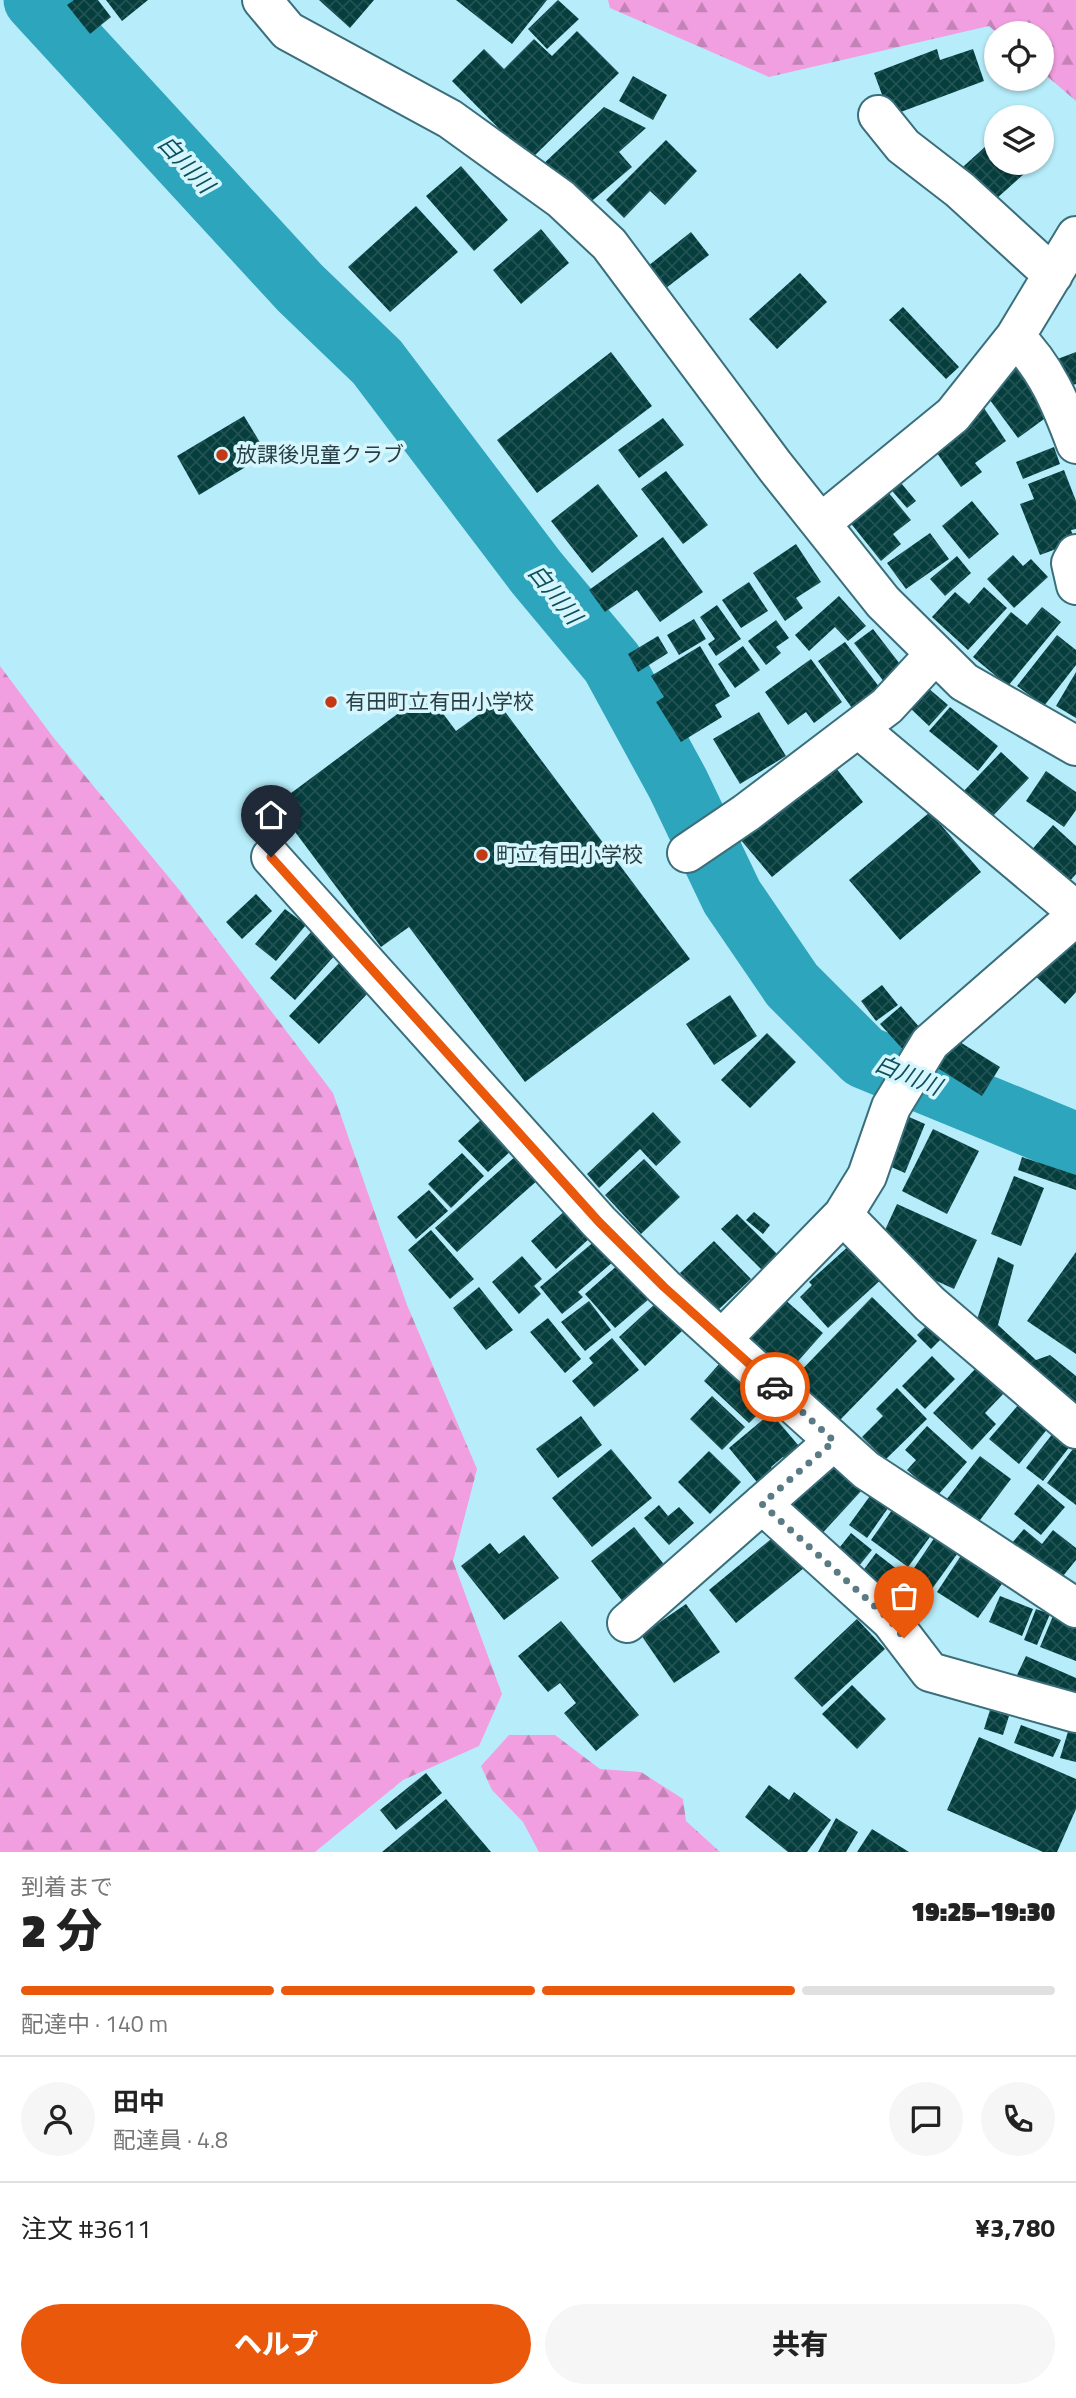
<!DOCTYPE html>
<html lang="ja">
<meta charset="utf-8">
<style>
:root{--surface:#fff;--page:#f6f6f6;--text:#222;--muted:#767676;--line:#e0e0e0;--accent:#ea580c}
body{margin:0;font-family:"Titillium Web","Noto Sans JP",sans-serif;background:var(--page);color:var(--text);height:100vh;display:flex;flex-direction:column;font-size:26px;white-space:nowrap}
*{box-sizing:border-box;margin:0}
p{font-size:23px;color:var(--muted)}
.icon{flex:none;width:38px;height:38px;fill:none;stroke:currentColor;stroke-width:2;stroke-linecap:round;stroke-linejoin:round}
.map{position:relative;height:1852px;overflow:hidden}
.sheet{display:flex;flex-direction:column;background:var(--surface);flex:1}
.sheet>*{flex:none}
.controls{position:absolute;left:984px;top:21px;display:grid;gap:14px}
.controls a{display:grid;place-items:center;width:70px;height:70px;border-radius:50%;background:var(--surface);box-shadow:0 2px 5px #0004;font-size:35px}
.pin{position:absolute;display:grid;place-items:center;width:60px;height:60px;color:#fff;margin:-72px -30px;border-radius:50% 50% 50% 0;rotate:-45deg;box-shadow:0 0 7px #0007}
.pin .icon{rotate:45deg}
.courier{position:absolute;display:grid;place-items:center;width:70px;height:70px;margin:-35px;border:5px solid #ea580c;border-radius:50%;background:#fff;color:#222;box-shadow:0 2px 9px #0007}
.headline em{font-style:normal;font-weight:800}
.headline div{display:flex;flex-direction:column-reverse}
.headline{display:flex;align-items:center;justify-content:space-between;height:119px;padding:0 21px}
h1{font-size:46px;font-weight:800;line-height:52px}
.bar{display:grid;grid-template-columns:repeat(4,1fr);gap:10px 7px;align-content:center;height:84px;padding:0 21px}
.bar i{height:9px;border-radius:5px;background:var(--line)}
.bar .current{background:var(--accent)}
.bar p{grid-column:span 4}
.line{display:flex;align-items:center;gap:18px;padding:0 21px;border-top:2px solid var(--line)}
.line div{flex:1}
.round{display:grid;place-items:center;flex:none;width:74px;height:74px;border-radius:37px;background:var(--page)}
.button{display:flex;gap:14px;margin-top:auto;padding:14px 21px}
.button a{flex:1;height:80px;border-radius:42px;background:var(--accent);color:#fff;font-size:28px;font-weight:800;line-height:80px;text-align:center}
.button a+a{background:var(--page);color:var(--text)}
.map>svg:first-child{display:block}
.forest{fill:url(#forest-firs)}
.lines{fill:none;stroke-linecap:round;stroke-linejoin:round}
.river{stroke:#2da5bd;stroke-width:63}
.building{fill:url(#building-cross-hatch)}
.street-casing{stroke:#3a6e7a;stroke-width:42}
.street{stroke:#fff;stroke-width:38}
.done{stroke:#5a7b84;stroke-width:7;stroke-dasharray:0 12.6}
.route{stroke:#ea580c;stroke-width:9}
.poi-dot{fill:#c33915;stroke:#d6f6fe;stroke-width:2.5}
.labels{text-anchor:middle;stroke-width:7;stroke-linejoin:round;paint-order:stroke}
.poi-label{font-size:21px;fill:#283e44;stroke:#d6f6fe;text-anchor:start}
.water-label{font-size:23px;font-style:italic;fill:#0e505e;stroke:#d6f6fe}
</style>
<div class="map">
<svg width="1076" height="1852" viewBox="0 0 1076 1852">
<defs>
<pattern id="forest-firs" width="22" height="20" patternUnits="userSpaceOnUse" patternTransform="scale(1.75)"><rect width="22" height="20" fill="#f19fe0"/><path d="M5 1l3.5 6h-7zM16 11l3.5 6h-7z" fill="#c383b7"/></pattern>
<pattern id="building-cross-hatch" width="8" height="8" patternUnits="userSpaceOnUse" patternTransform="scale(1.75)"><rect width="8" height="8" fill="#063e3e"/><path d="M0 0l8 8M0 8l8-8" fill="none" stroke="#225253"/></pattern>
</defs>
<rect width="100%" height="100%" fill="#b7edfa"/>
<path class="forest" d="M 608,0 L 1076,0 L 1076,101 L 1041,71 L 1041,33 L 997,33 L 989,26 L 769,77 L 610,8 Z
M 0,666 L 53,737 L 181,892 L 333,1093 L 407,1305 L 477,1469 L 453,1561 L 502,1694 L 479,1746 L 403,1780 L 315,1852 L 0,1852 Z
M 509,1735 L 555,1735 L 600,1769 L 641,1772 L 683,1799 L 686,1821 L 720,1852 L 539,1852 L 523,1822 L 492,1790 L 481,1766 Z"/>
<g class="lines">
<path class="river" d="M 35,0 L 300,288 L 377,362 L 536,572 L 612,663 L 678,784 L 732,897 L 792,985 L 864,1057 L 1076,1144"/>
</g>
<path class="building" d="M 74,0 L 98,0 L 111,17 L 90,34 L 67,5 Z
M 106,0 L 148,0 L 122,21 Z
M 319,0 L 374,0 L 350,28 Z
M 456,0 L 547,0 L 512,44 Z
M 558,0 L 579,19 L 547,49 L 528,29 Z
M 577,31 L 619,73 L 530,160 L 452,81 L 484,49 L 504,69 L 534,39 L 552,56 Z
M 937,49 L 940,60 L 973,49 L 984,81 L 890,116 L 874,73 Z
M 633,76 L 667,95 L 653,120 L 619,101 Z
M 604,107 L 646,128 L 619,152 L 632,167 L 587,205 L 540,167 Z
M 996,137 L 996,163 L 1036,163 L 986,208 L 955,174 Z
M 666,140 L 697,171 L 665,205 L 650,191 L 624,218 L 606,200 Z
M 461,166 L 508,220 L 474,251 L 426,196 Z
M 416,206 L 458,252 L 390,312 L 348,267 Z
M 541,229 L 569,263 L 521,304 L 493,270 Z
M 691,232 L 709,255 L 666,288 L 648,266 Z
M 800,273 L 827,302 L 777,349 L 749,319 Z
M 903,307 L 959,367 L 946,379 L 889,320 Z
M 611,352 L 652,406 L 537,493 L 497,440 Z
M 1076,352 L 1076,384 L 1058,390 L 1047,363 Z
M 1018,361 L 1055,411 L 1018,438 L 981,388 Z
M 980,402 L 1006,441 L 975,463 L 982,472 L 961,487 L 927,439 Z
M 244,416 L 267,454 L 199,495 L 177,456 Z
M 663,418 L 684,445 L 639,478 L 618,450 Z
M 1054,447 L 1060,464 L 1023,479 L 1016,462 Z
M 1064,470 L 1076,501 L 1076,529 L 1071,530 L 1075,542 L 1040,555 L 1020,504 L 1034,499 L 1028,484 Z
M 666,471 L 708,525 L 683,544 L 641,489 Z
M 896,477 L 916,501 L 907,508 L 887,485 Z
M 598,484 L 638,536 L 592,573 L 551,521 Z
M 883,486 L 911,520 L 893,534 L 901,544 L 881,561 L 845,516 Z
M 972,501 L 999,534 L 969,559 L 942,526 Z
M 930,533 L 949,559 L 906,589 L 887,563 Z
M 663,537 L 703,592 L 660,622 L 637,590 L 605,612 L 589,590 Z
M 796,544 L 821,582 L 796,598 L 803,608 L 785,621 L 753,573 Z
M 1013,555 L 1023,566 L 1031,559 L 1048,577 L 1014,608 L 987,579 Z
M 957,556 L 971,573 L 945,596 L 930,579 Z
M 749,582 L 768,611 L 741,628 L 722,600 Z
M 984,587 L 1007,608 L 968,650 L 932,617 L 955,592 L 969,604 Z
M 839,596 L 866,626 L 848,641 L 835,627 L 809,651 L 795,635 Z
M 717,605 L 741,639 L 716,656 L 708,644 L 715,639 L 700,617 Z
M 1042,607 L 1061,622 L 1008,686 L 973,657 L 1011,612 L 1027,625 Z
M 694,619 L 706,639 L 679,655 L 667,635 Z
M 776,620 L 789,638 L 776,647 L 781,653 L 766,665 L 748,641 Z
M 873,629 L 903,668 L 885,683 L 854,643 Z
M 1057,635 L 1076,650 L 1076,665 L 1044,706 L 1017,686 Z
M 658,636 L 668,653 L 638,672 L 628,654 Z
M 845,642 L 880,688 L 852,708 L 818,661 Z
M 700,646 L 730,696 L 715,705 L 722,717 L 681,742 L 656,702 L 664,697 L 651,676 Z
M 743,646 L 760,670 L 735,688 L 718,664 Z
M 811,659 L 842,702 L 814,723 L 806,712 L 788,725 L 765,692 Z
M 1076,672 L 1076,718 L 1056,706 Z
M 928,688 L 948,705 L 929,726 L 910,708 Z
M 427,692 L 456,731 L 497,701 L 690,959 L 525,1082 L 409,927 L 381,947 L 275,805 Z
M 950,707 L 998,746 L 978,771 L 929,731 Z
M 759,712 L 786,756 L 740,784 L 713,739 Z
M 1001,752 L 1029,778 L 990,819 L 962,793 Z
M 832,763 L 863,802 L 772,877 L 740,839 Z
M 1046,771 L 1076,792 L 1076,810 L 1064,827 L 1026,801 Z
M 930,812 L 981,872 L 900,940 L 849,880 Z
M 1053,825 L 1076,846 L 1076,874 L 1061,891 L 1024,859 Z
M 256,894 L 272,911 L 242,939 L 226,922 Z
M 285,909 L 306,925 L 276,961 L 255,944 Z
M 1076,923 L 1076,992 L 1065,1004 L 1030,971 Z
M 312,931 L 336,954 L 295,1000 L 270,978 Z
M 341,961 L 371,990 L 319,1044 L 289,1016 Z
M 882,985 L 898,1005 L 876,1021 L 861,1001 Z
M 730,995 L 757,1036 L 714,1065 L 686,1024 Z
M 901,1006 L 927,1036 L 907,1054 L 880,1024 Z
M 767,1033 L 796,1062 L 750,1108 L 721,1080 Z
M 955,1039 L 1000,1067 L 982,1096 L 936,1067 Z
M 653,1112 L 681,1142 L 656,1166 L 640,1149 L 599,1188 L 587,1174 Z
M 900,1113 L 925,1124 L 905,1173 L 880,1162 Z
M 483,1118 L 512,1150 L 488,1172 L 458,1141 Z
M 933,1129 L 979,1151 L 947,1214 L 902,1191 Z
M 462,1153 L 484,1176 L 451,1208 L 428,1184 Z
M 517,1155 L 539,1179 L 457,1252 L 435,1228 Z
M 1022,1157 L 1076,1175 L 1076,1190 L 1018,1170 Z
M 644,1159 L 680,1197 L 641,1234 L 605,1195 Z
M 1014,1176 L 1044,1188 L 1021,1246 L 991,1234 Z
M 429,1190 L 448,1211 L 416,1239 L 397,1217 Z
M 897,1204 L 977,1240 L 954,1289 L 891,1260 L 879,1243 Z
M 566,1210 L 591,1237 L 556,1269 L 531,1241 Z
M 754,1212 L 770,1225 L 763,1234 L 746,1220 Z
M 737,1214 L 779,1256 L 763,1271 L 721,1229 Z
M 431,1230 L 474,1279 L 450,1299 L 408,1250 Z
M 596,1240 L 614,1261 L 578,1292 L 583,1297 L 562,1314 L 540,1287 Z
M 714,1241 L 751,1279 L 717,1311 L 680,1273 Z
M 853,1242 L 885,1276 L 828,1328 L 800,1297 L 812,1285 L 809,1282 Z
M 1076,1252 L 1076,1354 L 1027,1321 Z
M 522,1256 L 542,1279 L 534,1286 L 541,1294 L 519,1314 L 492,1282 Z
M 998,1257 L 1014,1265 L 998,1325 L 1036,1360 L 1050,1355 L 1076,1376 L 1076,1417 L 975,1325 Z
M 619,1264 L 649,1299 L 615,1328 L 585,1294 Z
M 479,1287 L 513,1330 L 486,1350 L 453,1308 Z
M 872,1297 L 917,1341 L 840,1420 L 822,1403 L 818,1407 L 791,1381 Z
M 783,1298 L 823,1333 L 783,1378 L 744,1342 Z
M 589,1301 L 611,1330 L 585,1351 L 561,1322 Z
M 656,1303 L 682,1331 L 645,1366 L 619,1337 Z
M 548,1318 L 581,1359 L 565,1373 L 530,1332 Z
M 932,1320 L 946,1334 L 931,1349 L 917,1335 Z
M 612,1338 L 639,1370 L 594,1407 L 572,1381 L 593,1363 L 589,1358 Z
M 932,1356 L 955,1379 L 925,1409 L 902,1386 Z
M 720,1363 L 765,1407 L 749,1423 L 704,1381 Z
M 979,1365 L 1006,1391 L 985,1413 L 996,1424 L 972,1450 L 933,1413 Z
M 897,1388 L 927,1419 L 885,1460 L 862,1437 L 883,1416 L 876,1409 Z
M 712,1396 L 745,1427 L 722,1450 L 690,1419 Z
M 1020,1403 L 1049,1427 L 1019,1464 L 989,1439 Z
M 771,1413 L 804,1452 L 789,1464 L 783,1457 L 771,1467 L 776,1474 L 761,1487 L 729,1448 Z
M 581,1416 L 602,1445 L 558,1478 L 536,1449 Z
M 927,1426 L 967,1462 L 937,1496 L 907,1470 L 916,1460 L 905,1450 Z
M 1057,1428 L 1074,1441 L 1043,1481 L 1026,1468 Z
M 1076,1445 L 1076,1505 L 1047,1483 Z
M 611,1449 L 652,1498 L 592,1547 L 552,1498 Z
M 709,1451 L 741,1482 L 710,1514 L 678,1482 Z
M 980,1456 L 1011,1479 L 977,1524 L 946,1500 Z
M 828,1459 L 863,1489 L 817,1539 L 783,1509 Z
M 1038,1484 L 1065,1507 L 1041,1535 L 1014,1514 Z
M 875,1489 L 893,1501 L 867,1538 L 849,1525 Z
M 897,1503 L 935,1530 L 908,1567 L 871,1540 Z
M 659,1505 L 668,1516 L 679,1507 L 694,1523 L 669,1545 L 644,1518 Z
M 634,1527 L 667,1568 L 624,1603 L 591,1561 Z
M 1024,1529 L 1042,1544 L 1053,1530 L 1076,1548 L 1076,1560 L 1059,1581 L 1012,1543 Z
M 851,1533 L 872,1550 L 853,1573 L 832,1557 Z
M 937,1534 L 960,1550 L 932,1589 L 910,1574 Z
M 524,1535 L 559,1578 L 504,1620 L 461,1566 L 490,1543 L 499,1554 Z
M 776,1535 L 804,1568 L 736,1623 L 709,1590 Z
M 964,1551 L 1006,1578 L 978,1618 L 937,1592 Z
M 876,1553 L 902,1573 L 884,1595 L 859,1576 Z
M 1000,1596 L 1033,1609 L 1022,1636 L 989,1622 Z
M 686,1604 L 720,1652 L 674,1683 L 641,1635 Z
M 1036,1609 L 1050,1614 L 1037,1645 L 1024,1640 Z
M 1053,1616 L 1076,1625 L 1076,1661 L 1040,1647 Z
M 857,1619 L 885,1649 L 822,1707 L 794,1678 Z
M 561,1621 L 639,1715 L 596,1751 L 564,1713 L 576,1703 L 560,1683 L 548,1692 L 518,1656 Z
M 1026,1656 L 1076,1678 L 1076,1702 L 1017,1675 Z
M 852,1685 L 886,1719 L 857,1749 L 822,1714 Z
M 990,1710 L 1009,1716 L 1003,1735 L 984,1729 Z
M 1021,1725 L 1061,1740 L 1053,1757 L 1014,1743 Z
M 1070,1725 L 1076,1727 L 1076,1762 L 1060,1758 Z
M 979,1737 L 1076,1779 L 1076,1809 L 1057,1852 L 1043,1852 L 947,1810 Z
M 426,1773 L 442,1793 L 396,1830 L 380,1810 Z
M 769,1785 L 789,1800 L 794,1792 L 831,1820 L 807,1852 L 788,1852 L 745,1817 Z
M 446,1799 L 491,1852 L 382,1852 Z
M 836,1818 L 858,1832 L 846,1852 L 818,1852 Z
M 872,1829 L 909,1852 L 857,1852 Z"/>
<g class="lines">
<g class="street-casing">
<path id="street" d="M 262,0 L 288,31 L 450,119 L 561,199 L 609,244 L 774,465 L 883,602 L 964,682 L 1076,746
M 878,115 L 903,146 L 960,190 L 1053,275
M 1015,337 C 1046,367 1061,404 1076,444
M 821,523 L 953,415 L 1015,337 L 1076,236
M 1076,554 L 1071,563 L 1076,585
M 858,728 L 1076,911
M 687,853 L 746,813 L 887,706 L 935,654
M 271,857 L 599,1222 L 664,1287 L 866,1470 L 1076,1608
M 843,1215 L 930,1304 L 1076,1429
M 722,1339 L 843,1215 L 867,1176 L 891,1107 L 930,1043 L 1076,916
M 762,1504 L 891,1621 L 930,1672 L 1076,1713
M 627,1623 L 834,1441"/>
</g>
<use href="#street" class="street"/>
</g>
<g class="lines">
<path class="done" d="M 775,1387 L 834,1441 L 762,1504 L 891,1621 L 904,1638"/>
<path class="route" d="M 271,857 L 599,1222 L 664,1287 L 775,1387"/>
</g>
<g class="poi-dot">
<circle cx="222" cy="455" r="7"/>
<circle cx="331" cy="702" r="7"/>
<circle cx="482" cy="855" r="7"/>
</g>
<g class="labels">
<g class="poi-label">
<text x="236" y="462">放課後児童クラブ</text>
<text x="345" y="709">有田町立有田小学校</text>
<text x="496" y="862">町立有田小学校</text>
</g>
<g class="water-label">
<text transform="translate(186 164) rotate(47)" y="8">白川川</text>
<text transform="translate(555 594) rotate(51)" y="8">白川川</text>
<text transform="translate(908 1075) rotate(22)" y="8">白川川</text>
</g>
</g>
</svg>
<div class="controls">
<a><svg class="icon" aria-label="locate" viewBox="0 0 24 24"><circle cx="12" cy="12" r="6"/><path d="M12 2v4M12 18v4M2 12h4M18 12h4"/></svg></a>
<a><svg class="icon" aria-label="layers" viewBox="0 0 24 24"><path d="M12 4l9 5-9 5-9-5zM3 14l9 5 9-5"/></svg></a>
</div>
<div class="pin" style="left:904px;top:1638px;background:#ea580c"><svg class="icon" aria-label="bag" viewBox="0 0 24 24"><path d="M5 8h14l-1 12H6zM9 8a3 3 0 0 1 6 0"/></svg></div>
<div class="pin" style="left:271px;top:857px;background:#1f2937"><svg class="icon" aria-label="home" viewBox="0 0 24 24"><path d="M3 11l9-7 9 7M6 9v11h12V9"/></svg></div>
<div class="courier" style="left:775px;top:1387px"><svg class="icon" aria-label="car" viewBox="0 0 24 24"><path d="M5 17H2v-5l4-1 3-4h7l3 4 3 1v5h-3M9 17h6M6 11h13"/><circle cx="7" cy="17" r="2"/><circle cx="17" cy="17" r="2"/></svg></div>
</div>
<section class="sheet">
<div class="headline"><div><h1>2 分</h1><p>到着まで</p></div><em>19:25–19:30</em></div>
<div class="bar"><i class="current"></i><i class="current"></i><i class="current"></i><i></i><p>配達中 · 140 m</p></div>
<div class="line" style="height:126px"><a class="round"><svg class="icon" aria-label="person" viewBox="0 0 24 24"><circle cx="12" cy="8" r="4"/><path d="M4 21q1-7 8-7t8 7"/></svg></a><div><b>田中</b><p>配達員 · 4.8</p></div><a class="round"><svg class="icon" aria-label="chat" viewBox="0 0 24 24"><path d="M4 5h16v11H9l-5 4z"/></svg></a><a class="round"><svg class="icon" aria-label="phone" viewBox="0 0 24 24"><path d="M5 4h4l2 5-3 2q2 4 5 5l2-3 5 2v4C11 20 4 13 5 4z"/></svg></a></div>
<div class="line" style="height:91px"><div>注文 #3611</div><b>¥3,780</b></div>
<div class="button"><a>ヘルプ</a><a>共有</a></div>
</section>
